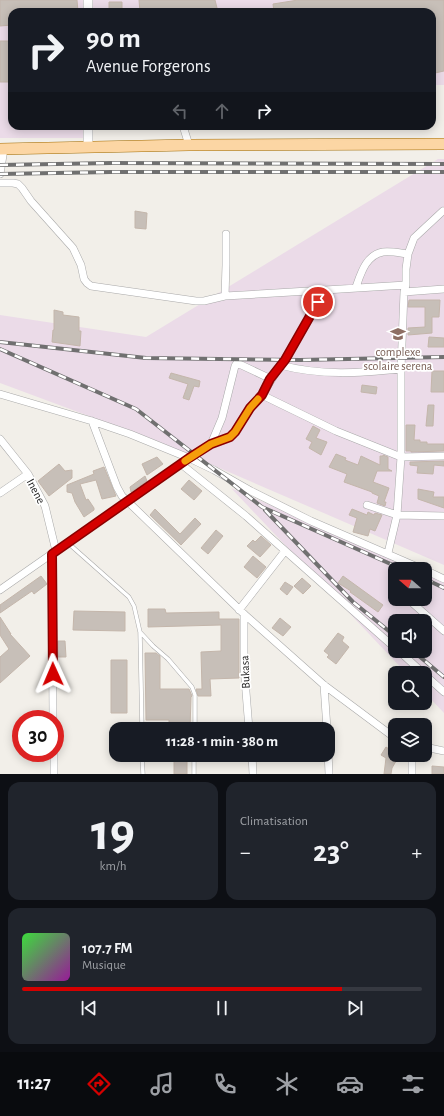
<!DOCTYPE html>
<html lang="fr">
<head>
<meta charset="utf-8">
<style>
	body { margin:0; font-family:"Alegreya Sans",sans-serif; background:#20242c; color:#f1f3f6; height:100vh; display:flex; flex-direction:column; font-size:15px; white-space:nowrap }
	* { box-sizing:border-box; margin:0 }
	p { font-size:13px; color:#9ea1a6 }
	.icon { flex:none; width:22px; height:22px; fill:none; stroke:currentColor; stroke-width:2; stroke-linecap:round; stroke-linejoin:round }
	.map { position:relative; height:774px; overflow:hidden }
	.panel { display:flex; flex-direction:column; gap:8px; padding:8px; background:#0d0f14; flex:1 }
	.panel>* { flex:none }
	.hud { position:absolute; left:8px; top:8px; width:428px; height:122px; border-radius:12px; box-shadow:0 2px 10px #0003; background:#171b24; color:#f1f3f6; overflow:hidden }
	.needle { width:26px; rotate:290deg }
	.controls { position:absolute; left:388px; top:562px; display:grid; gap:8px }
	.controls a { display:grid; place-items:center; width:44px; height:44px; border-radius:8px; background:#171b24; box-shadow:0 2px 10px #0003; font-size:20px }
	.speed { position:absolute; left:12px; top:710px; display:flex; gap:8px; font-size:20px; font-weight:700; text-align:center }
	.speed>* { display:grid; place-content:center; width:52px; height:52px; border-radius:50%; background:#171b24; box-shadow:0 2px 10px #0003; line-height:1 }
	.speed .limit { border:6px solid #d22; background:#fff; color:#111 }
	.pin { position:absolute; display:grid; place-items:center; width:34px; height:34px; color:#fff; margin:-17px; border:2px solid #fff; border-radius:50%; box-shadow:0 1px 4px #0007 }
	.me { position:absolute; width:44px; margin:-22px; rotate:359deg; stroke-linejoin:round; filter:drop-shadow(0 0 3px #0008) }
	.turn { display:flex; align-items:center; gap:14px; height:84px; padding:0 12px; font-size:18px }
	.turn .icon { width:52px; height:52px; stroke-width:2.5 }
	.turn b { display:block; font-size:28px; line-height:34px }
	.lanes { display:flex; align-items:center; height:38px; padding:0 12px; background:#0003; justify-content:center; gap:20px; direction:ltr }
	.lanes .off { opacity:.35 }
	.big { font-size:30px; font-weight:700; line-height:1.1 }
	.panel .widget { flex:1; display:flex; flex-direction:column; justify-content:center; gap:6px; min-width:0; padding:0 14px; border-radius:12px; background:#20242c }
	.panel .dial { align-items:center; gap:0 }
	.dial b { font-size:52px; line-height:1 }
	.song { display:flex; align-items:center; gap:12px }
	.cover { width:48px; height:48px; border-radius:6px; background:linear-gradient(135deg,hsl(120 70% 55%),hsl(300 70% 35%)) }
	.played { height:4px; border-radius:2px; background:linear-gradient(90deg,#d40000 80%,#363941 80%) }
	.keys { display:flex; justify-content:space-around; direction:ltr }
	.heat { display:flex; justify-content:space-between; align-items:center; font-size:22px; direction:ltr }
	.panel .tiles { flex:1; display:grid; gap:8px; grid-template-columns:1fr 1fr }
	.widget:last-child { grid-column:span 2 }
	.trip { position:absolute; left:109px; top:722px; width:226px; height:40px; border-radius:12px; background:#171b24; box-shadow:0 2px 10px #0003; font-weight:700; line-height:40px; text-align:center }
	.tab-bar { display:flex; height:64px; justify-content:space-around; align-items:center; background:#090b0e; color:#9ea1a6 }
	.tab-bar .icon { width:28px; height:28px }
	.tab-bar .on { color:#d40000 }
	.tab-bar b { font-size:18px; color:#f1f3f6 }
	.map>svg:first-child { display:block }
	.industrial { fill:#ebdbe8; fill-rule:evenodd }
	.building { fill:#c7bfb8; stroke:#c4b6ab }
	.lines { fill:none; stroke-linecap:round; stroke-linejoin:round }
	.service-casing { stroke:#a9a9a9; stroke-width:4.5 }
	.minor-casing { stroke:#a9a9a9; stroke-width:8 }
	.tertiary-casing { stroke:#a9a9a9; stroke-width:10 }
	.primary-casing { stroke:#a06b00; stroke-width:12 }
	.service { stroke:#fff; stroke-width:3.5 }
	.minor { stroke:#fff; stroke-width:7 }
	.tertiary { stroke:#fff; stroke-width:9 }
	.primary { stroke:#fcd6a4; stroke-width:11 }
	.rail-casing { stroke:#707070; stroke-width:4 }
	.rail { stroke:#fff; stroke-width:2.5; stroke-dasharray:8; stroke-linecap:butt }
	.route-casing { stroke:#8a0000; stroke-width:10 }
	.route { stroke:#d40000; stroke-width:7 }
	.slow { stroke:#f59e0b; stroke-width:7 }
	.labels { text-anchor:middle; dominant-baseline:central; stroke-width:3.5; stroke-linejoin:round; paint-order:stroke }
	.education-label { font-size:12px; fill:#785e54; stroke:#fff }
	.street-label { font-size:12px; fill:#222; stroke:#fff }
</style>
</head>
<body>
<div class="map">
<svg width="444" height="774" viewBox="0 0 444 774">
	<rect width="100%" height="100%" fill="#f2efe9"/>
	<path class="industrial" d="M0,0H444V85H432V12H12V126H89V138H0Z
		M438,159H444V565L164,444L0,383V315L146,337Z
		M231,488L419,569H395V599H425V572L444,580V713L425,693V673H406ZM395,621H425V651H395Z"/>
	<path class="building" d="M0,0H77L78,12H12V25L0,26Z
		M139,0H215L218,12H140Z
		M298,0H444V71L435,73V68L432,69V12H274L273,4Z
		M109,2H122V12H109Z
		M0,41H12V82H0Z
		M135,211L147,213L146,229L135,228Z
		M409,300H440L439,317H432V333L408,335V328L425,327V307H408Z
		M54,310L63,312V315L79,317V331H81L80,346L52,342L53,330H54Z
		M429,337L444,338V347H428Z
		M432,371H444V392H431Z
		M171,373L200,381L199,387L194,386L189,400L183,398L188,384L169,378Z
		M362,385L377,387L376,394L361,392Z
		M428,405H434L433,426H426Z
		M406,425H415L414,440H420V442H427V444H444V451L411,452V451H406Z
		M313,426L320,430L316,438L327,442L321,455L309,448L312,442L306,439Z
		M336,454L346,458L345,460L358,465L361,456L380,465V456H383V455L388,457V469L392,471H377L373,482L389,488L384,502H386L385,506L377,503L379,496L372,493V492L344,482L347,474L329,467Z
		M157,457L163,464L147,475L142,464Z
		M444,461V466L434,465L433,474L417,473L418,466L410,465V462Z
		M59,464L65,471L72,470V478L49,496L38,481Z
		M104,467L116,496L102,499L96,480L80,484L86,500L88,499L94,508V510L84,517L75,502L72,493L67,492V485L94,474L93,471Z
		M145,476L147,481L131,492L130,487Z
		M189,480L202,491L194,500L181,489Z
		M418,489L434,492L433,497H444V508L418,499Z
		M155,509L180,534L195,518L201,524L181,545L150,515Z
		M352,509L367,515L368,512L374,515L375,513L382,515L375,531L370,529L368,536L353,532L357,518L349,515Z
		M216,530L223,536L208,554L201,548Z
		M261,536L271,545L260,557L247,546L253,540L255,542Z
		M253,556L266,567L257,578L244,567Z
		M41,576L47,584L34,594L32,591L0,613V605Z
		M343,576L383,605L378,612L350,592L351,591L338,583Z
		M302,578L311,586L303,594L294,586Z
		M285,582L293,587L287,595L280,589Z
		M148,609H165L166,613L219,612V619H239V678L210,679L211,696H198L196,689H202L201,652L221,651V625L148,627Z
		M74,611L125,612V631L73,630Z
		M0,617L11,634H10L30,656L0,683V657L9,649L0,635Z
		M280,618L291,627L283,636L272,628Z
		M338,633L344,637L342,641L349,647L336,664L327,657L329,655L324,651Z
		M58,641H65L66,657H58Z
		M145,653H156L160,656V689H189L192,696L191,697L190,729H169V720H146Z
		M111,660H127V713H111Z
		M386,747L395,753V755L399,756L392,768L391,774H384L386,758L381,755Z
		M174,761H187V774H174Z
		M432,766L444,767V774H432Z"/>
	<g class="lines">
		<g class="service-casing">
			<path id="service" d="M68,543L129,597L134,606L140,632L153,646L168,659L192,687L195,695V729
				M140,632L142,729
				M142,755L143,774
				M194,774V755"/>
		</g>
		<g class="minor-casing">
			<path id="minor" d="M183,126L189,145
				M0,174L4,149
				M0,183H13L18,184L22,188L31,201L73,248L81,265L84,279L87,283L91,286L196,301H204L225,296
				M226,234V265L225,296L325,290
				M356,287C361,273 366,255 383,252C391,251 400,253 408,254
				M404,292L444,289
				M280,365C321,376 360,373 401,369
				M0,394L92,421L130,434L189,458L214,470L251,491L311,521L422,569
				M262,395L304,328L325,290L406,285
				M92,421L117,487L122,496L244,614L324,685L395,738
				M0,439L28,474L45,506L56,551
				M211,444L222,418L235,366L237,363L271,379
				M181,464L246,516L395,648
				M0,493L28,474
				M367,505L397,515L444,516
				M388,553L397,515L401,457V369L404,292L406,285V269L408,254L414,238L443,211
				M52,554L53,719
				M425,570L444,579
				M0,590L189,458L211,444L230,437L235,432L250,408L262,395L336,431L401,457L444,456
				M409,600L444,631
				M239,610L285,551
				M244,614V667L249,729
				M399,651L423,673
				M425,675L444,692
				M324,685L327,729
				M425,747L444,751
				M328,751L329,774
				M54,753V774
				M252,755L253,774
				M412,774V755"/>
		</g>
		<g class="tertiary-casing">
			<path id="tertiary" d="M88,0V12
				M88,126V147"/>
		</g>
		<g class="primary-casing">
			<path id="primary" d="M0,149L189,145L444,144"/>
		</g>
		<use href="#service" class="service"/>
		<use href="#minor" class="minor"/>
		<use href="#tertiary" class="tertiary"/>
		<use href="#primary" class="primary"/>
		<g class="rail-casing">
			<path id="rail" d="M0,165L112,163L444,164
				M0,174L111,172H444
				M0,342L146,358L300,360L444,357
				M0,349L136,409L262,507L402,569
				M265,510L353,602L395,636
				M425,579L444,588
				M413,651L444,677"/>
		</g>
		<use href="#rail" class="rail"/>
	</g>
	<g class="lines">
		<g class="route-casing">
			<path id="route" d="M53,674L52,554L189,458L211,444L230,437L235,432L250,408L262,395L270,379L285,360L318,302"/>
		</g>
		<use href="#route" class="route"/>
		<path class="slow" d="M185,461L211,444L230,437L235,432L250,408L258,399"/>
	</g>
	<defs>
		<g id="school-bare" transform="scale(1.2)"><path d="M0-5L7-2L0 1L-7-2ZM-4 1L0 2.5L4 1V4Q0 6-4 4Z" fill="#8d6e63" stroke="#fff" stroke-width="2.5" paint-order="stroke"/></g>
	</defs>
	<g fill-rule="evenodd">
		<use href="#school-bare" x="398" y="334"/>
	</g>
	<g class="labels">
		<g class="education-label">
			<text x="398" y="352">complexe<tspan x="398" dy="14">scolaire serena</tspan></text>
		</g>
		<g class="street-label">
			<text transform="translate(36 491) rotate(62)">Inene</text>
			<text transform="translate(245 672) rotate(-93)">Bukasa</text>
		</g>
	</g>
</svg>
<div class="controls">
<a><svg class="needle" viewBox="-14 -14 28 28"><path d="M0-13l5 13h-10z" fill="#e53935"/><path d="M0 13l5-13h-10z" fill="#9ea1a6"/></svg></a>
<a><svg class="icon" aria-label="sound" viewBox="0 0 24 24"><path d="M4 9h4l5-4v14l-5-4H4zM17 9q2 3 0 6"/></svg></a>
<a><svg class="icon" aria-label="search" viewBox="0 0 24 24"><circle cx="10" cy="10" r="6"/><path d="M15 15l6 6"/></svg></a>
<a><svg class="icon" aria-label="layers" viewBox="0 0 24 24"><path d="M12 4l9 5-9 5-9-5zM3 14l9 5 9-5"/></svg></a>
</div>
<div class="speed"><div class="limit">30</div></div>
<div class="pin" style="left:318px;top:302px;background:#d93025"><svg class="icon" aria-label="arrive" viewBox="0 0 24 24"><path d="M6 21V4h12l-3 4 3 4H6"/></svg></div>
<svg class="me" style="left:53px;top:674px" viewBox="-20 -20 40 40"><path d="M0-17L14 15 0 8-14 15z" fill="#d40000" stroke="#fff" stroke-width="4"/></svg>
<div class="trip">11:28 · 1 min · 380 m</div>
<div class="hud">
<div class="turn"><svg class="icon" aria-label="right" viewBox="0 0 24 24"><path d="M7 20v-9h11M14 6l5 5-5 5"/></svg><div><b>90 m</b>Avenue Forgerons</div></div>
<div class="lanes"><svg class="icon off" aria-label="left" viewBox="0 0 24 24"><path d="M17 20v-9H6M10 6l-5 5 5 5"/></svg><svg class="icon off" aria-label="ahead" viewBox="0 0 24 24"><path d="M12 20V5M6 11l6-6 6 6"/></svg><svg class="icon" aria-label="right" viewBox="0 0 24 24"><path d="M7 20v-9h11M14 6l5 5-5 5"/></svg></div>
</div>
</div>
<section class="panel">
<div class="tiles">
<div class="widget dial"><b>19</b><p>km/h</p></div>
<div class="widget"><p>Climatisation</p>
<div class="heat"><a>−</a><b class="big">23°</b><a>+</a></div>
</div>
<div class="widget">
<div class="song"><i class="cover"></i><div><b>107.7 FM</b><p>Musique</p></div></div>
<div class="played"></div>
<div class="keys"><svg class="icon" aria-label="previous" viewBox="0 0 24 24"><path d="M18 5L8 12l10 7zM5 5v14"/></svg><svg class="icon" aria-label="pause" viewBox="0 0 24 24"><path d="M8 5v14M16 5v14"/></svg><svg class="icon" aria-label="next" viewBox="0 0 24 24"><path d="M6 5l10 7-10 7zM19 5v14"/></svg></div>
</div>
</div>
</section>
<nav class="tab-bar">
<b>11:27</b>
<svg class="icon on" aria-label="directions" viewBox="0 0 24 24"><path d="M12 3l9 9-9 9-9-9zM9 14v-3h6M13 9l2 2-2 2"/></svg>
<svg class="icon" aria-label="music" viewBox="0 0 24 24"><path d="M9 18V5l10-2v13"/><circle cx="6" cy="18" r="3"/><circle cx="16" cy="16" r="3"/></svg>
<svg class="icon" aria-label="phone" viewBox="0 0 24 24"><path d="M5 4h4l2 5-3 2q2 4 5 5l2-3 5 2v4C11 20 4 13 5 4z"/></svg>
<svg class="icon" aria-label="climate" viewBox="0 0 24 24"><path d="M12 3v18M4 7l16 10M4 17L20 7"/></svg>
<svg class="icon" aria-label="car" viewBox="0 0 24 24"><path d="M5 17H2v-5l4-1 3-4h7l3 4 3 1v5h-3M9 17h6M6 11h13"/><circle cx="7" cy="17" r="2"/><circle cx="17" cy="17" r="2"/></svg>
<svg class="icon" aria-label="filters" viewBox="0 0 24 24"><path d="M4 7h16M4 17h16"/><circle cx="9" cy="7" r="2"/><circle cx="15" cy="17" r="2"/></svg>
</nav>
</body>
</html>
